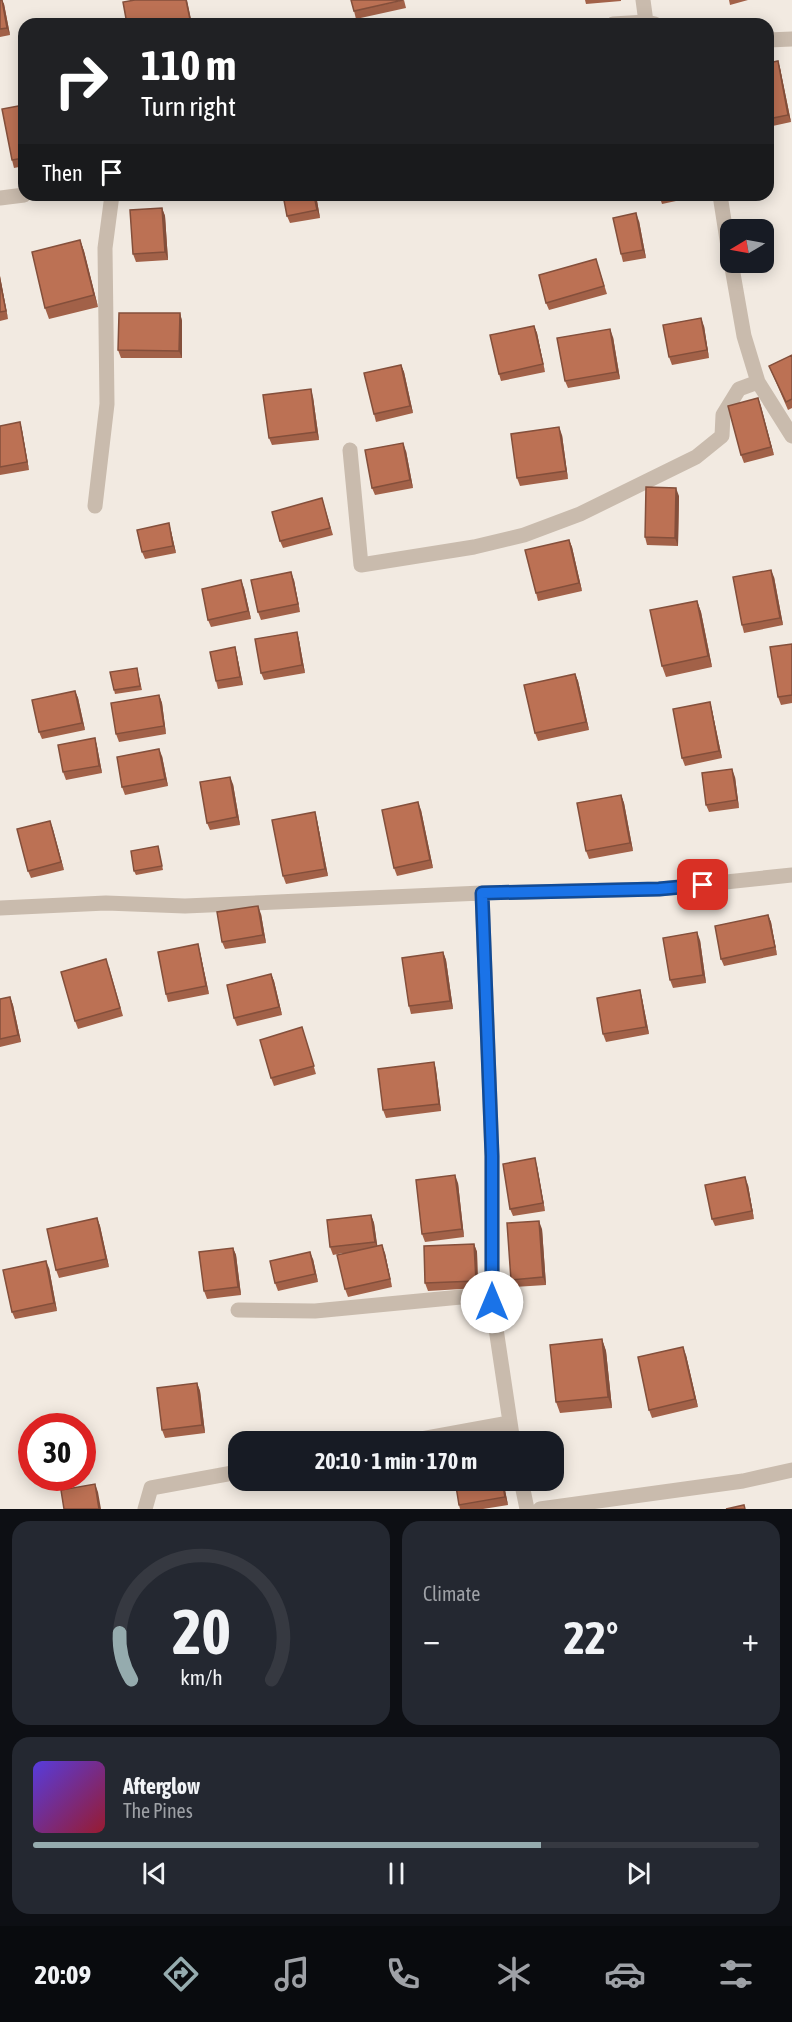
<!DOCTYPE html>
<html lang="en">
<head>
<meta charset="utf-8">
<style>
	body { margin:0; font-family:"Asap Condensed",sans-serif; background:#242831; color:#f1f3f6; height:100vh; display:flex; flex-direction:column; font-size:22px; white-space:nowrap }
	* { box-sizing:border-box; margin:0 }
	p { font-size:20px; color:#9ea1a6 }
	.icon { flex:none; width:33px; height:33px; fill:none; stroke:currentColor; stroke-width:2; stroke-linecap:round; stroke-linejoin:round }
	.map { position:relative; height:1509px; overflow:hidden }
	.side { display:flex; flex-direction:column; gap:12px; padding:12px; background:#0d0f14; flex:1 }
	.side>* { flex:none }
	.top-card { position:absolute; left:18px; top:18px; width:756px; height:183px; border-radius:18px; box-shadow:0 3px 15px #0003; background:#202124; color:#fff; overflow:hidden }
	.needle { width:39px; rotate:260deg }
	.buttons { position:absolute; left:720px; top:219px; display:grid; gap:12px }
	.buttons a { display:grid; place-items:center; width:54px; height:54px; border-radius:12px; background:#171b24; box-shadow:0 3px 15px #0003; font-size:30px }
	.speed { position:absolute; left:18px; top:1413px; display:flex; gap:12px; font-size:30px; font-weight:700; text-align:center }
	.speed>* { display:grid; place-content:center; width:78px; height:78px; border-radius:50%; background:#171b24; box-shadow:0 3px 15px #0003; line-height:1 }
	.speed .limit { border:9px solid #d22; background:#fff; color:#111 }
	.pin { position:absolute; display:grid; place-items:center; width:51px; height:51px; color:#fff; margin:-26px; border-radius:12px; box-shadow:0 3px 9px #0006 }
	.me { position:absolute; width:66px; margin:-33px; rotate:0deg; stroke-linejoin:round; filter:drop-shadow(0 0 4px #0008) }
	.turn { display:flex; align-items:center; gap:21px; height:126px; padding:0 24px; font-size:27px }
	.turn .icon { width:78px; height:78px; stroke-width:2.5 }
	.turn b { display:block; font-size:42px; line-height:51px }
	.then { display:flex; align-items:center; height:57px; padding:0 24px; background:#0003; gap:12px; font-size:22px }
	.big { font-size:45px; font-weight:700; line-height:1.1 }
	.side .card { flex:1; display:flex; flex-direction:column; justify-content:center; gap:9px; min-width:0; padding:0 21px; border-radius:18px; background:#242831 }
	.side .dial { align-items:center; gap:0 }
	.dial svg { height:156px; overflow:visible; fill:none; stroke:#363941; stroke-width:7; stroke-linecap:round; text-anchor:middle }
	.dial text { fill:#f1f3f6; stroke:none }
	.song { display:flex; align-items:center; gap:18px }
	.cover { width:72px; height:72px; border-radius:9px; background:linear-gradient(135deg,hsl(250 70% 55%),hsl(350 70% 35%)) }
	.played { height:6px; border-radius:3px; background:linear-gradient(90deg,#95abae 70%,#363941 70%) }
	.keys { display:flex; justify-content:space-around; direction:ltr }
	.heat { display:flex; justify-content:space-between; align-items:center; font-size:33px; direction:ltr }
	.side .tiles { flex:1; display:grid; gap:12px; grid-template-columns:1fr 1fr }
	.card:last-child { grid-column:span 2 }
	.trip { position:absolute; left:228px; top:1431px; width:336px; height:60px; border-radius:18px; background:#171b24; box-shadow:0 3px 15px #0003; font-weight:700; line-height:60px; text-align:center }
	.tabs { display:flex; height:96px; justify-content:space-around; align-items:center; background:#090b0e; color:#9ea1a6 }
	.tabs .icon { width:42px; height:42px }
	.tabs .current { color:#95abae }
	.tabs b { font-size:27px; color:#f1f3f6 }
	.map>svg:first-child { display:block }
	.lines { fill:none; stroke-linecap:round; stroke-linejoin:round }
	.street { stroke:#c9bbad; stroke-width:15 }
	.wall { fill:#a26148 }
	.shaded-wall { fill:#844f3b }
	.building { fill:#bc7154; stroke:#844f3b; stroke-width:1.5 }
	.route-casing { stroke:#114b97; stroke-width:15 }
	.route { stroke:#1a73e8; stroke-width:10 }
</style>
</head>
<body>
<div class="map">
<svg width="792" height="1509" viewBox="0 0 792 1509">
	<rect width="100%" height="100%" fill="#f2eae1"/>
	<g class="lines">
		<path class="street" d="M643,0L646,22
			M613,24L646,22L655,24
			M768,40L792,39
			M720,195L730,259
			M0,198L24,195
			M731,262L744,336L758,382L792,436
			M350,450L361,565L474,547L524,535L580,514L696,457L722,436L723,415L739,389L758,382
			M95,506L107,404L105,248L112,195
			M482,893L492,1156V1302L513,1442
			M0,908L106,903L185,906L482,893L659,889L792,875
			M238,1310L315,1311L492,1294
			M405,1442L509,1423
			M521,1480L527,1509
			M145,1509L151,1488L238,1472
			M540,1509L743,1481L792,1470"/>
	</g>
	<path class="wall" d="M0,0L4,4L10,35L0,37Z
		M404,0L406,8L356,19L354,11Z
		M585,0H621V1L586,4Z
		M729,0H748L730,5Z
		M778,61L780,68L791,122L768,127V63Z
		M24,105V166L14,168L12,160Z
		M283,195H316L320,218L290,223L287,216Z
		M517,195H542L543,196L519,201Z
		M659,195H704L662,204Z
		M162,208L165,216L168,260L136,262L133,254Z
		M639,221L646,258L623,262L621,254Z
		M80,240L84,251L98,307L49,319L45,308Z
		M596,259L607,294L549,310L546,303Z
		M0,276L8,319L0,321Z
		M180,313L182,321V358H121L118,350Z
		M534,326L537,333L545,372L501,381L499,374Z
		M704,326L709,358L672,365L669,357Z
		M613,337L620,379L568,388L565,381Z
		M792,355V408L788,410L769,366Z
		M401,365L404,372L413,413L376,422L374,414Z
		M313,397L319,440L272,445L269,438Z
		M758,398L774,455L744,463L741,455Z
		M20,422L22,430L29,470L0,475V426Z
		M562,435L568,479L520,486L517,478Z
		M406,451L413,488L375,495L372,488Z
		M679,496L678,546L647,545L645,537Z
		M322,498L333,535L283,548L280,541Z
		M171,531L176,553L145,559L142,552Z
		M569,540L572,547L582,591L538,601L536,593Z
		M774,577L783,625L744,633L742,625Z
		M294,580L300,612L261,620L258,612Z
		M244,588L251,619L211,627L208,620Z
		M697,601L701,612L712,667L666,677L662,666Z
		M297,632L299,640L305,673L264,680L261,673Z
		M792,644V703L781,705L778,697Z
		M235,647L237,655L243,685L218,689L216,681Z
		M137,668L142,690L115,694L114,690Z
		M575,674L578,681L589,730L538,741L535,733Z
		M75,691L78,698L85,730L42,739L39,732Z
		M159,695L162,703L166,734L119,742L116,734Z
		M710,702L712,710L722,758L685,766L682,758Z
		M95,738L97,746L102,773L66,780L63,772Z
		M162,756L168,786L125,795L122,787Z
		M735,777L739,808L709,812L706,805Z
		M233,784L240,825L210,830L207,823Z
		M621,795L624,803L633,851L589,859L586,851Z
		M421,810L433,868L397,876L394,868Z
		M315,812L317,820L328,876L286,884L283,876Z
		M50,821L64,870L31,878L28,871Z
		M158,846L163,870L136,875L134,871Z
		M261,914L266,943L225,949L222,942Z
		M768,915L771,922L777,955L724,966L721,959Z
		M700,940L706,983L673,988L670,980Z
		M198,944L200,952L209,994L168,1002L166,994Z
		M443,952L446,960L453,1009L411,1014L409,1006Z
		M109,967L123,1016L78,1029L75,1021Z
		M271,974L274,981L282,1015L237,1026L234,1018Z
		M640,990L642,998L649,1034L606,1042L603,1034Z
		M10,997L13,1005L21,1042L0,1047V999Z
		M302,1027L316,1074L274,1086L271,1078Z
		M434,1062L436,1070L441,1111L386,1118L383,1110Z
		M537,1166L545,1211L513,1216L510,1209Z
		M458,1183L464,1237L425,1242L422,1234Z
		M748,1185L754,1219L715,1226L712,1219Z
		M371,1215L374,1223L377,1246L385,1253L392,1287L348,1297L345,1289L343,1253L333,1255L330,1247Z
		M97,1218L100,1226L109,1267L59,1278L56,1270Z
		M542,1229L546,1285L514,1287L511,1280Z
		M474,1244L477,1252L478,1288L428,1291L425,1283Z
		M233,1248L236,1255L241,1295L207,1299L204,1291Z
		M313,1259L318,1282L278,1291L275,1283Z
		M49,1268L57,1311L15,1319L12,1312Z
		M602,1339L606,1351L612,1408L560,1413L556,1402Z
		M686,1355L698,1407L652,1418L649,1410Z
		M197,1383L200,1391L205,1433L165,1438L162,1430Z
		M503,1480L508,1505L483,1509H460L459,1505Z"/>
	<path class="shaded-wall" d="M2,0L4,4L10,35L7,28Z
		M186,0H187L192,24H191Z
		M778,61L780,68L791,122L788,115Z
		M314,195H316L320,218L317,210Z
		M162,208L165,216L168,260L165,252Z
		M636,213L639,221L646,258L643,250Z
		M80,240L84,251L98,307L94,295Z
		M0,276L8,319L6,311L0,282Z
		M180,313L182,321V358L179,351Z
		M701,318L704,326L709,358L707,350Z
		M534,326L537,333L545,372L543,364Z
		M610,329L613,337L620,379L617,372Z
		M401,365L404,372L413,413L410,406Z
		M311,389L313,397L319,440L316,432Z
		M758,398L761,406L774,455L771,447Z
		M20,422L22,430L29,470L27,462Z
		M559,427L562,435L568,479L566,471Z
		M403,443L406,451L413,488L410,480Z
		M676,488L679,496L678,546L675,538Z
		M169,523L171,531L176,553L173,546Z
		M569,540L572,547L582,591L579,583Z
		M771,570L774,577L783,625L780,618Z
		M291,572L294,580L300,612L298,604Z
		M241,580L244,588L251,619L248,611Z
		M697,601L701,612L712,667L708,656Z
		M297,632L299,640L305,673L302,665Z
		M235,647L237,655L243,685L240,677Z
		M575,674L578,681L589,730L586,722Z
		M75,691L78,698L85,730L82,723Z
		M159,695L162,703L166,734L164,726Z
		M710,702L712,710L722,758L719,751Z
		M95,738L97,746L102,773L99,766Z
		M159,749L162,756L168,786L165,779Z
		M732,769L735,777L739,808L737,800Z
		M230,777L233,784L240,825L237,817Z
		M621,795L624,803L633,851L630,843Z
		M418,802L421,810L433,868L430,860Z
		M315,812L317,820L328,876L325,869Z
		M50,821L53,829L64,870L61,862Z
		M258,906L261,914L266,943L263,935Z
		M768,915L771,922L777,955L775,947Z
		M697,932L700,940L706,983L703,975Z
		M198,944L200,952L209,994L206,986Z
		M443,952L446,960L453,1009L450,1001Z
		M271,974L274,981L282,1015L279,1007Z
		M640,990L642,998L649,1034L646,1027Z
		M10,997L13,1005L21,1042L18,1035Z
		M434,1062L436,1070L441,1111L439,1104Z
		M535,1158L537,1166L545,1211L543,1203Z
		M455,1175L458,1183L464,1237L462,1229Z
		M745,1177L748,1185L754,1219L752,1211Z
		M371,1215L374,1223L378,1250L375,1242Z
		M97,1218L100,1226L109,1267L106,1259Z
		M539,1221L542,1229L546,1285L543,1277Z
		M474,1244L477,1252L478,1288L476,1281Z
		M382,1245L385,1253L392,1287L390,1279Z
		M233,1248L236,1255L241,1295L238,1287Z
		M310,1252L313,1259L318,1282L315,1274Z
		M46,1261L49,1268L57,1311L54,1303Z
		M602,1339L606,1351L612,1408L608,1397Z
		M683,1347L686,1355L698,1407L695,1399Z
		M197,1383L200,1391L205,1433L202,1425Z
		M502,1480H503L508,1505L505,1497Z
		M95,1484L98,1492L101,1509H99Z"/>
	<path class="building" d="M0,0H2L7,28L0,29Z
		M135,0H186L191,24H127L123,2Z
		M351,0H403L354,11Z
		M778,61L788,115L768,119V63Z
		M24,105V158L12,160L2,109Z
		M283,195H314L317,210L287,216Z
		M162,208L165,252L133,254L130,210Z
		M636,213L643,250L621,254L613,218Z
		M80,240L94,295L45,308L32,252Z
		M596,259L604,286L546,303L539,275Z
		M0,282L6,311L0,312Z
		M119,313H180L179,351L118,350Z
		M701,318L707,350L669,357L663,325Z
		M534,326L543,364L499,374L490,335Z
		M610,329L617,372L565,381L557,338Z
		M792,355V399L786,402L769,366Z
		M401,365L410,406L374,414L364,373Z
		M311,389L316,432L269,438L263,395Z
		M758,398L771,447L741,455L728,406Z
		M20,422L27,462L0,467V426Z
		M559,427L566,471L517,478L511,434Z
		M403,443L410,480L372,488L365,450Z
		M646,487L676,488L675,538L645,537Z
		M322,498L330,528L280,541L272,512Z
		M169,523L173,546L142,552L137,530Z
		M569,540L579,583L536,593L525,550Z
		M771,570L780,618L742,625L733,577Z
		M291,572L298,604L258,612L251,580Z
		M241,580L248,611L208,620L202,589Z
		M697,601L708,656L662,666L650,610Z
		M297,632L302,665L261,673L255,639Z
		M792,644V695L778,697L770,647Z
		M235,647L240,677L216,681L210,652Z
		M137,668L140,686L114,690L110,672Z
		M575,674L586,722L535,733L524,685Z
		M75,691L82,723L39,732L32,700Z
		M159,695L164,726L116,734L111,703Z
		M710,702L719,751L682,758L673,709Z
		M95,738L99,766L63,772L58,745Z
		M159,749L165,779L122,787L117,757Z
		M732,769L737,800L706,805L702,773Z
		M230,777L237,817L207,823L200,782Z
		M621,795L630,843L586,851L577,803Z
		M418,802L430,860L394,868L382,810Z
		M315,812L325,869L283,876L272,820Z
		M50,821L61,862L28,871L17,829Z
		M158,846L162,866L134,871L131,851Z
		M258,906L263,935L222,942L217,912Z
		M768,915L775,947L721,959L715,926Z
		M697,932L703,975L670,980L663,938Z
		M198,944L206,986L166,994L158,952Z
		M443,952L450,1001L409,1006L402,958Z
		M106,959L120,1008L75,1021L61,972Z
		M271,974L279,1007L234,1018L227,985Z
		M640,990L646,1027L603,1034L597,998Z
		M10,997L18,1035L0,1039V999Z
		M302,1027L314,1066L271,1078L260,1040Z
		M434,1062L439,1104L383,1110L378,1069Z
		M535,1158L543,1203L510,1209L503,1164Z
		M455,1175L462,1229L422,1234L416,1180Z
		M745,1177L752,1211L712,1219L705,1185Z
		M371,1215L375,1242L330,1247L327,1220Z
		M97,1218L106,1259L56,1270L47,1229Z
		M539,1221L543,1277L511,1280L507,1223Z
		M474,1244L476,1281L425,1283L424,1246Z
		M382,1245L390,1279L345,1289L337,1255Z
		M233,1248L238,1287L204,1291L199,1252Z
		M310,1252L315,1274L275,1283L270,1261Z
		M46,1261L54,1303L12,1312L3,1270Z
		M602,1339L608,1397L556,1402L550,1345Z
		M683,1347L695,1399L649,1410L638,1357Z
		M197,1383L202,1425L162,1430L157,1388Z
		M455,1480H502L505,1497L459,1505Z
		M95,1484L99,1509H64L61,1490Z
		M744,1505L745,1509H726Z"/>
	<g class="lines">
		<g class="route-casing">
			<path id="route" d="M492,1302V1156L482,893L659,889L703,885"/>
		</g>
		<use href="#route" class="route"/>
	</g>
</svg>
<div class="buttons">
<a><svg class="needle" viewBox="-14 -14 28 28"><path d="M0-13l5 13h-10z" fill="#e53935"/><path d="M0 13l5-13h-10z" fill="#9ea1a6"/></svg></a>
</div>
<div class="speed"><div class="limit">30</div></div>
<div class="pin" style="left:703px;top:885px;background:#d93025"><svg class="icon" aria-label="arrive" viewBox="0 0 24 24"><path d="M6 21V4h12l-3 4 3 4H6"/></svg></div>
<svg class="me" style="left:492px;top:1302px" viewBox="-20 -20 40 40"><circle r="19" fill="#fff"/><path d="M0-13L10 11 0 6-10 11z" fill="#1a73e8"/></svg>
<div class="trip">20:10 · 1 min · 170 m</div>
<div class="top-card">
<div class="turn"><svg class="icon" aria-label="right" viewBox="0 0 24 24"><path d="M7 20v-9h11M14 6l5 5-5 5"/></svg><div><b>110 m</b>Turn right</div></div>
<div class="then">Then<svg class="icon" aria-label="arrive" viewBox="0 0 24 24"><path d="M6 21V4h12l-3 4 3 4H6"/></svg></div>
</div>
</div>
<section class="side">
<div class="tiles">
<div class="card dial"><svg viewBox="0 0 100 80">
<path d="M14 69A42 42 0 1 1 86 69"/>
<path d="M14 69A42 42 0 0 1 8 45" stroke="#95abae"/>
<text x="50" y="56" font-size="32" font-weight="700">20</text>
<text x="50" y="72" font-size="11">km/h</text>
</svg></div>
<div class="card"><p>Climate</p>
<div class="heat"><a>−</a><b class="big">22°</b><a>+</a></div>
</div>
<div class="card">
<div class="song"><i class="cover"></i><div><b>Afterglow</b><p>The Pines</p></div></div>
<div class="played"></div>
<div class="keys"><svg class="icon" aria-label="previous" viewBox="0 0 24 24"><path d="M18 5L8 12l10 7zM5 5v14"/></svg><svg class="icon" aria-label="pause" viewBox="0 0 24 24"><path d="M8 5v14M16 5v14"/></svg><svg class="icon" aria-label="next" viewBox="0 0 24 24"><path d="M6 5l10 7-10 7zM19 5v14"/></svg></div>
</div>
</div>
</section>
<nav class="tabs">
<b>20:09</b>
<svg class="icon current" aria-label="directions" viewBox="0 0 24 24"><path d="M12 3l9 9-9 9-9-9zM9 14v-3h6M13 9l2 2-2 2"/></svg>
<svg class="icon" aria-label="music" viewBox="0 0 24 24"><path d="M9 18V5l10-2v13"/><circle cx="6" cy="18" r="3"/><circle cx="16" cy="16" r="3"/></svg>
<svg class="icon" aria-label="phone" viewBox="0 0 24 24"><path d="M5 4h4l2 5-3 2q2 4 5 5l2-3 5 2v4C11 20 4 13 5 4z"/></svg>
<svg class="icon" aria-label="climate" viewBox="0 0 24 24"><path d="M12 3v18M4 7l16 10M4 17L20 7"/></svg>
<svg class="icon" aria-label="car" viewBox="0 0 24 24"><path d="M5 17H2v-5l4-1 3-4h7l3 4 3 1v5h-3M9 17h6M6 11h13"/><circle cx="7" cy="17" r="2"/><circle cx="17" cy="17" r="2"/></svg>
<svg class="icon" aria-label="filters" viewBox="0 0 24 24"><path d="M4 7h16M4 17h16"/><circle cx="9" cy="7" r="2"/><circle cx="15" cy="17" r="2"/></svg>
</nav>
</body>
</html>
